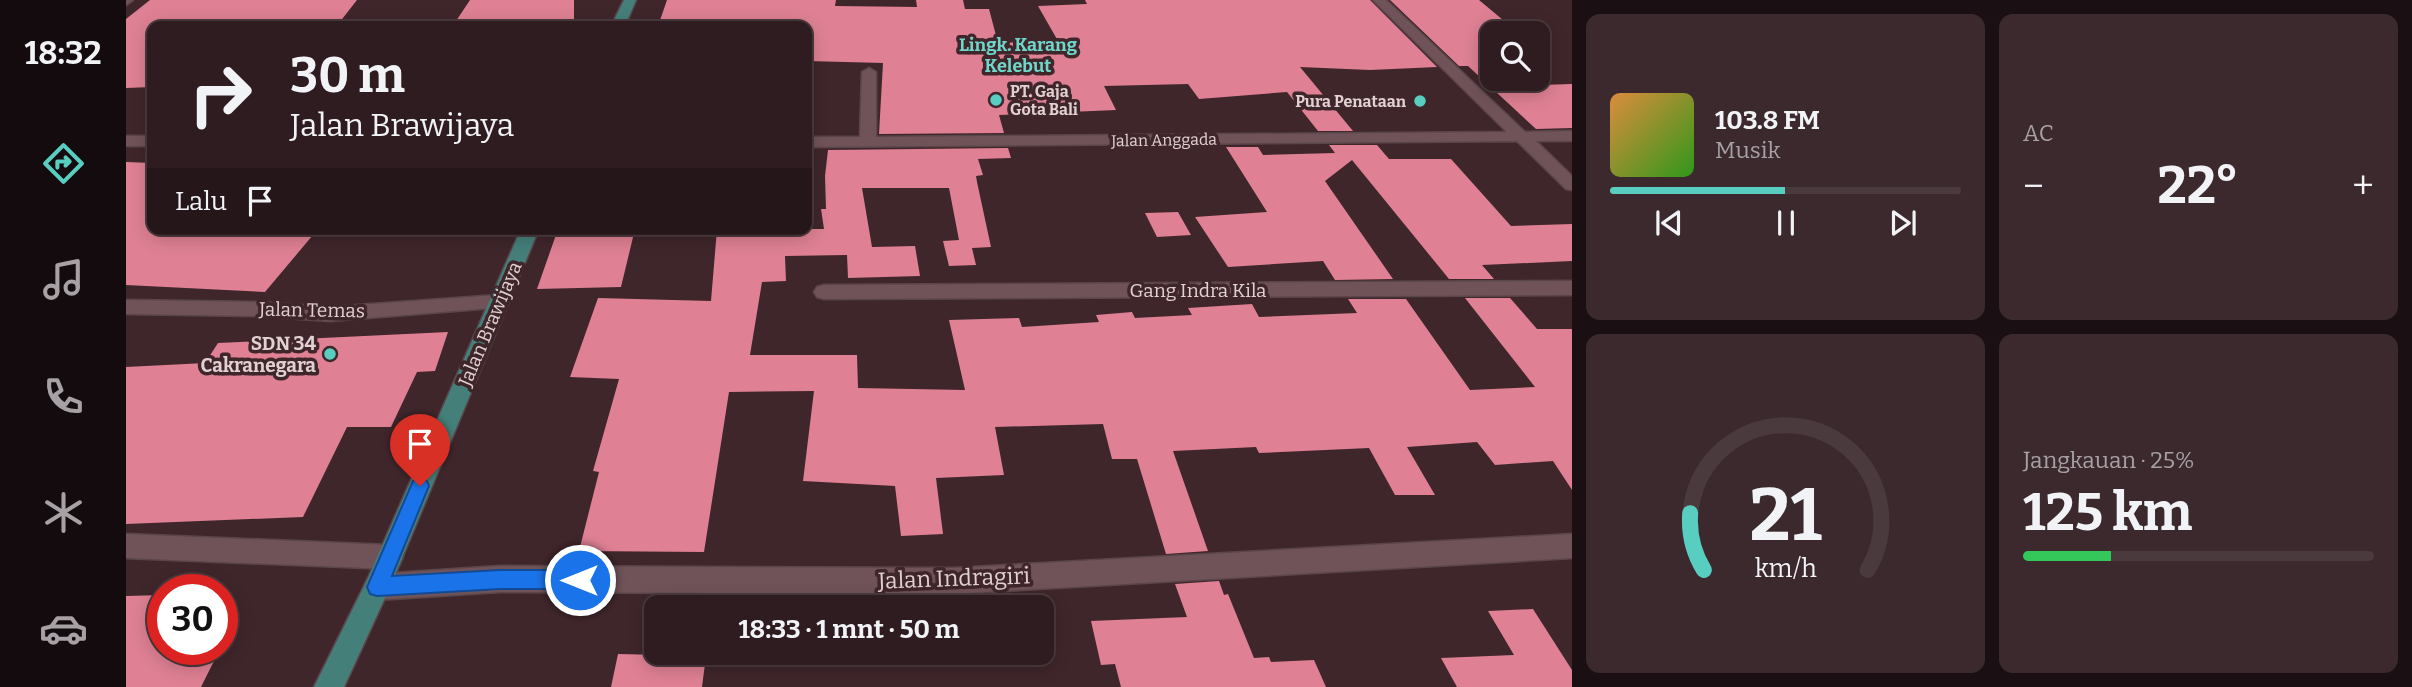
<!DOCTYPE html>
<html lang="id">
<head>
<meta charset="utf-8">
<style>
	body { margin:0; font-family:Bitter,serif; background:#3b292d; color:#f1f3f6; height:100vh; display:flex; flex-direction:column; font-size:26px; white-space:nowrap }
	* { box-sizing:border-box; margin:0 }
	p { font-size:23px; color:#a7a1a5 }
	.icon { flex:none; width:38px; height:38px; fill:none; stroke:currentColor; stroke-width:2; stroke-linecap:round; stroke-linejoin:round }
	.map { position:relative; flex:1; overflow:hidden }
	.side { display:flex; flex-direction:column; gap:14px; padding:14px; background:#1a0f12; width:840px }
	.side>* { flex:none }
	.top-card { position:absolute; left:21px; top:21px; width:665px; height:214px; border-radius:14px; box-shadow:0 4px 18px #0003,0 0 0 2px #4a3a3e; background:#2f1c20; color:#f1f3f6; overflow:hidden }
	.tools { position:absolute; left:1354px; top:21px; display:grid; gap:14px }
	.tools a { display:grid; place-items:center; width:70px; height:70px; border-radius:14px; background:#2f1c20; box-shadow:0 4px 18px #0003,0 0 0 2px #4a3a3e; font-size:35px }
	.speed { position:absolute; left:21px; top:574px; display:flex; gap:14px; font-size:35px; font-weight:700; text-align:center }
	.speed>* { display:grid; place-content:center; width:91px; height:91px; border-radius:50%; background:#2f1c20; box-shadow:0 4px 18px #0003,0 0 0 2px #4a3a3e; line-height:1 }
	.speed .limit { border:10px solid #d22; background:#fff; color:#111 }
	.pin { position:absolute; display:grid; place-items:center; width:60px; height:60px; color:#fff; margin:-72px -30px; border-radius:50% 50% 50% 0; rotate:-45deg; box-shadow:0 0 7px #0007 }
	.pin .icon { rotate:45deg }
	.me { position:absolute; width:77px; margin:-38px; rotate:270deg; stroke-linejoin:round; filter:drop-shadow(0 0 5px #0008) }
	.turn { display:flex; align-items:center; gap:24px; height:147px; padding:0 28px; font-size:32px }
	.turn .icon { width:91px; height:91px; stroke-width:2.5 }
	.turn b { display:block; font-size:49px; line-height:60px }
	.then { display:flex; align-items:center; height:66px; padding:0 28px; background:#0003; gap:14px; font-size:26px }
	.big { font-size:52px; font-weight:700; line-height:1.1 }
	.side .card { flex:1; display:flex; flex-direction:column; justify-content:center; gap:10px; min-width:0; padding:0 24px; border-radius:14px; background:#3b292d }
	.side .dial { align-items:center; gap:0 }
	.dial svg { height:182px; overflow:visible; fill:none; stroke:#4a3a3e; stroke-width:7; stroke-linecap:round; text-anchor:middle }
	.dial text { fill:#f1f3f6; stroke:none }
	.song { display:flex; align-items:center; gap:21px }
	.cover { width:84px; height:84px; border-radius:10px; background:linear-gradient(135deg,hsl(30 70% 55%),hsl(110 70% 35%)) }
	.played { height:7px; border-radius:4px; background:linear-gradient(90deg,#58cec0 50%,#4a3a3e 50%) }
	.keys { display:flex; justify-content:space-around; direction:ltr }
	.heat { display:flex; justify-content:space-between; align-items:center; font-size:38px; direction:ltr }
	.charge { height:10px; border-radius:5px; background:linear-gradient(90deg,#34c759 25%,#4a3a3e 0) }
	.side .tiles { flex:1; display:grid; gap:14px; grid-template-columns:repeat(2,1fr) }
	.trip { position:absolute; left:518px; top:595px; width:410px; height:70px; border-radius:14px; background:#2f1c20; box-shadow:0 4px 18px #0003,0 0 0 2px #4a3a3e; font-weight:700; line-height:70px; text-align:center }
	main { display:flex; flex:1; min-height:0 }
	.tabs { display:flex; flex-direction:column; width:126px; justify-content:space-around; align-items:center; background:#130b0d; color:#a7a1a5 }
	.tabs .icon { width:49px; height:49px }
	.tabs .on { color:#58cec0 }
	.tabs b { font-size:32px; color:#f1f3f6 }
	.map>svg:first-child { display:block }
	.building { fill:#df8094 }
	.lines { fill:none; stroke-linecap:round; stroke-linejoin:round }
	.minor-casing { stroke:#5a4549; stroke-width:3 }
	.major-casing { stroke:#5a4549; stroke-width:3 }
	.minor { fill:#705358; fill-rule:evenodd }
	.major { fill:#457f7a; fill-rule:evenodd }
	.route { fill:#1a73e8; stroke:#114b97; stroke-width:2 }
	.poi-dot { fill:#58cec0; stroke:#3f262b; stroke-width:2.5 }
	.labels { text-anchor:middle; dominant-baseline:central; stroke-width:7; stroke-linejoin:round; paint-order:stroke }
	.far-poi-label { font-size:16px; font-weight:bold; fill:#e2d1d3; stroke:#3f262b; text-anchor:start }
	.far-street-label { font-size:16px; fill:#e2d1d3; stroke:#3f262b }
	.far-neighbourhood-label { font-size:18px; font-weight:bold; fill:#6ed7ca; stroke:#3f262b }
	.street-label { font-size:19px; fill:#e2d1d3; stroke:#3f262b }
	.poi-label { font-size:19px; font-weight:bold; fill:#e2d1d3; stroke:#3f262b; text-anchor:end }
	.near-street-label { font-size:23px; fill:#e2d1d3; stroke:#3f262b }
</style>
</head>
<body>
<main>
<nav class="tabs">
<b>18:32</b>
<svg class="icon on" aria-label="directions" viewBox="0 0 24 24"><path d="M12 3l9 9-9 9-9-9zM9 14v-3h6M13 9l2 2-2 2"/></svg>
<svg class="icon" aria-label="music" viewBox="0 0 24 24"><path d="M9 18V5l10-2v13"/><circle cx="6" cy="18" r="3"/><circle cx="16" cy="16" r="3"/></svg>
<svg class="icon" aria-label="phone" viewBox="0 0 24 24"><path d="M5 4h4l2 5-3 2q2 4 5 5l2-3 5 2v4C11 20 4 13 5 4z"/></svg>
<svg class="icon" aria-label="climate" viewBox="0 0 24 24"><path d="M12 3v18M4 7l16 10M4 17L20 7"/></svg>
<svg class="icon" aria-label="car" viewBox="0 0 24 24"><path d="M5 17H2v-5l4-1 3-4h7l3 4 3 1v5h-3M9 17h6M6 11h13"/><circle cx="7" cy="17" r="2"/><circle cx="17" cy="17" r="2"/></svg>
</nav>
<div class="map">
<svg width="1446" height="687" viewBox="0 0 1446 687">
	<rect width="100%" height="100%" fill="#3f262b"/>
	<path class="building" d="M24,0H231L213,23L178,26H26V87L0,88V19Z
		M344,0H448V23L328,24Z
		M541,0H710L709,6L791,7L790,0H837L839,9H863L872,43L932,41L912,6L961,4L959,0H1244L1311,67L1244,70L1174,67L1227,131H1192L1161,92L1073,99L1062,84L978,86L990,110L873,115L878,133L753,134L757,63L681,61V26H532Z
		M1264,0H1353L1389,30H1367V79H1407L1414,85L1446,84V128L1410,129L1342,66H1333Z
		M1203,145H1251L1263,159H1325L1385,226L1446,224V261L1356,265L1368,279H1323L1226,160L1199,181L1267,279L1209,280L1197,261L1102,267L1069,217L1141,212L1100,147H1132L1137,155L1209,153Z
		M882,148L885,158L852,159L857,175L850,176L851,182L865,247L846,248L850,265L823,266L817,241L833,240L823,188H736L746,247L789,246L794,276L722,278L721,255L659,256L660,281L636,282L624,355H731L732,388L839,390L823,320L893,318L896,327L973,322L970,315L1006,312L1009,318L1066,315L1062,308L1126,304L1133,317L1231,313L1222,299H1280L1344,390L1409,387L1339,298H1384L1411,329H1446V490L1427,461L1369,465L1351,442L1281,447L1309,495H1269L1243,448L1133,453L1130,447L1047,451L1082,551L1040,554L1011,459H986L977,424L869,427L878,475L810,478L817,534L775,536L769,486L677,481L688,391L603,392L578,552L453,551L473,472L467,471L493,379L444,377L472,298L585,301L591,229H698L695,209H700L699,176L702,150Z
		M0,162L26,163V229H192L139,292L0,285Z
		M1052,212L1065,235L1031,237L1019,213Z
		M432,229H509L495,287L411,289Z
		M322,332L309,371L291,372L265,427H221L177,517L0,524V367L79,363L92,343Z
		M1093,581L1098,595L1102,594L1128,658L1143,657L1145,662L1188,660L1200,687H995L989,664L975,665L965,621L1061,617L1049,584Z
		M37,595V649H94L75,687H0V596Z
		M1407,609L1446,670V687H1331L1315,658L1388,655L1362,611Z
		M492,654L580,656L576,687H485Z"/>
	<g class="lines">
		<g class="minor-casing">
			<path id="minor" d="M0,0H7L0,5Z
				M1247,0H1260L1399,132L1446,131V141H1410L1446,176V190L1440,189L1391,141L681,147V137H734L736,72L743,68L750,72V137L1381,132Z
				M0,136H26V146H0Z
				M1446,281V295L698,299L691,297L688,292L691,287L698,285Z
				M372,295L379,297L382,302L379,307L204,321L130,316L0,314V300L130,302L204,307Z
				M0,534L264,545L273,548L277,557L273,566L264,569L0,558Z
				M1446,534V558L827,594L374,592L251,600L242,596L238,587L242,578L251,574L374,566L827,568Z"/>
		</g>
		<g class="major-casing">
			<path id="major" d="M498,0H510L499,26H485Z
				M395,229H413L264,587L218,687H188L242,578Z"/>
		</g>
		<use href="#minor" class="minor"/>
		<use href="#major" class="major"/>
	</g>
	<path class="route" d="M294,478L301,481L303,486L266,576L374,570H454L461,573L464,580L461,586L454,589H374L251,596L244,594L241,587L244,580L287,481Z"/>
	<g class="poi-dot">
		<circle cx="870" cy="100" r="7"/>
		<circle cx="1294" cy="101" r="7"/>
		<circle cx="204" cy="354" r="7"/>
	</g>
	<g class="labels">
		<g class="far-poi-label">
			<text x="884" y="91">PT. Gaja<tspan x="884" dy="18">Gota Bali</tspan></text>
			<text x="1280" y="101" text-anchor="end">Pura Penataan</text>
		</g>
		<g class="far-street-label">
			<text transform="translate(1038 140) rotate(-1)">Jalan Anggada</text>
		</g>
		<g class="far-neighbourhood-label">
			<text x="892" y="45">Lingk. Karang<tspan x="892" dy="21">Kelebut</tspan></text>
		</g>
		<g class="street-label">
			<text x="1072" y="290">Gang Indra Kila</text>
			<text transform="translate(186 310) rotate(1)">Jalan Temas</text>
			<text transform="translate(364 324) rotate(-67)">Jalan Brawijaya</text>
		</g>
		<g class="poi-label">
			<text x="190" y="343">SDN 34<tspan x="190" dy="22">Cakranegara</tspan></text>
		</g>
		<g class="near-street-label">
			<text transform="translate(828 578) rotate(-2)">Jalan Indragiri</text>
		</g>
	</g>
</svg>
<div class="tools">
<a><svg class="icon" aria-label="search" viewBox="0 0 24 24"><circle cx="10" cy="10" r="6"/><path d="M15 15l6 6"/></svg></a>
</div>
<div class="speed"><div class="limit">30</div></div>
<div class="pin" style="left:294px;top:486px;background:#d93025"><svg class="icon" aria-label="arrive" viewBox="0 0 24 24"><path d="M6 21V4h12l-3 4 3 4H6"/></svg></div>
<svg class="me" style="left:454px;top:580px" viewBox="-20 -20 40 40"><circle r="17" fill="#1a73e8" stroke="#fff" stroke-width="3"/><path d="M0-11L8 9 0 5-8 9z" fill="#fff"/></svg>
<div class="trip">18:33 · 1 mnt · 50 m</div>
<div class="top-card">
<div class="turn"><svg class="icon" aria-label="right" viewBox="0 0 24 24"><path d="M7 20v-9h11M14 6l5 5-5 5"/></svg><div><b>30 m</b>Jalan Brawijaya</div></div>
<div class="then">Lalu<svg class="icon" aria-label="arrive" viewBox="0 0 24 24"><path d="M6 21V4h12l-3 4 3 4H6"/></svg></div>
</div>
</div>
<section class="side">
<div class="tiles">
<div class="card">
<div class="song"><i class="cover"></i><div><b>103.8 FM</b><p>Musik</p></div></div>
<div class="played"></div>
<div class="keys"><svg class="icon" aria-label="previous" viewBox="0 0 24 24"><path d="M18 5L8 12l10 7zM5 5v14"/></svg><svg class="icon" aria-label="pause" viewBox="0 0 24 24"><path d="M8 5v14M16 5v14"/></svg><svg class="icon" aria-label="next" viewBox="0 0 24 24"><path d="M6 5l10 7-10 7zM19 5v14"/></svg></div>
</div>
<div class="card"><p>AC</p>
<div class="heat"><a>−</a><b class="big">22°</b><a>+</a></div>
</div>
<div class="card dial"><svg viewBox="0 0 100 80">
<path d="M14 69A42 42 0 1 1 86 69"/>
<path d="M14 69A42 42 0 0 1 8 44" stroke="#58cec0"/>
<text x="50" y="56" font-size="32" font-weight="700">21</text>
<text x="50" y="72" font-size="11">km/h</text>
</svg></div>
<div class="card"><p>Jangkauan · 25%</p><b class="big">125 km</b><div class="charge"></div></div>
</div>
</section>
</main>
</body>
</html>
